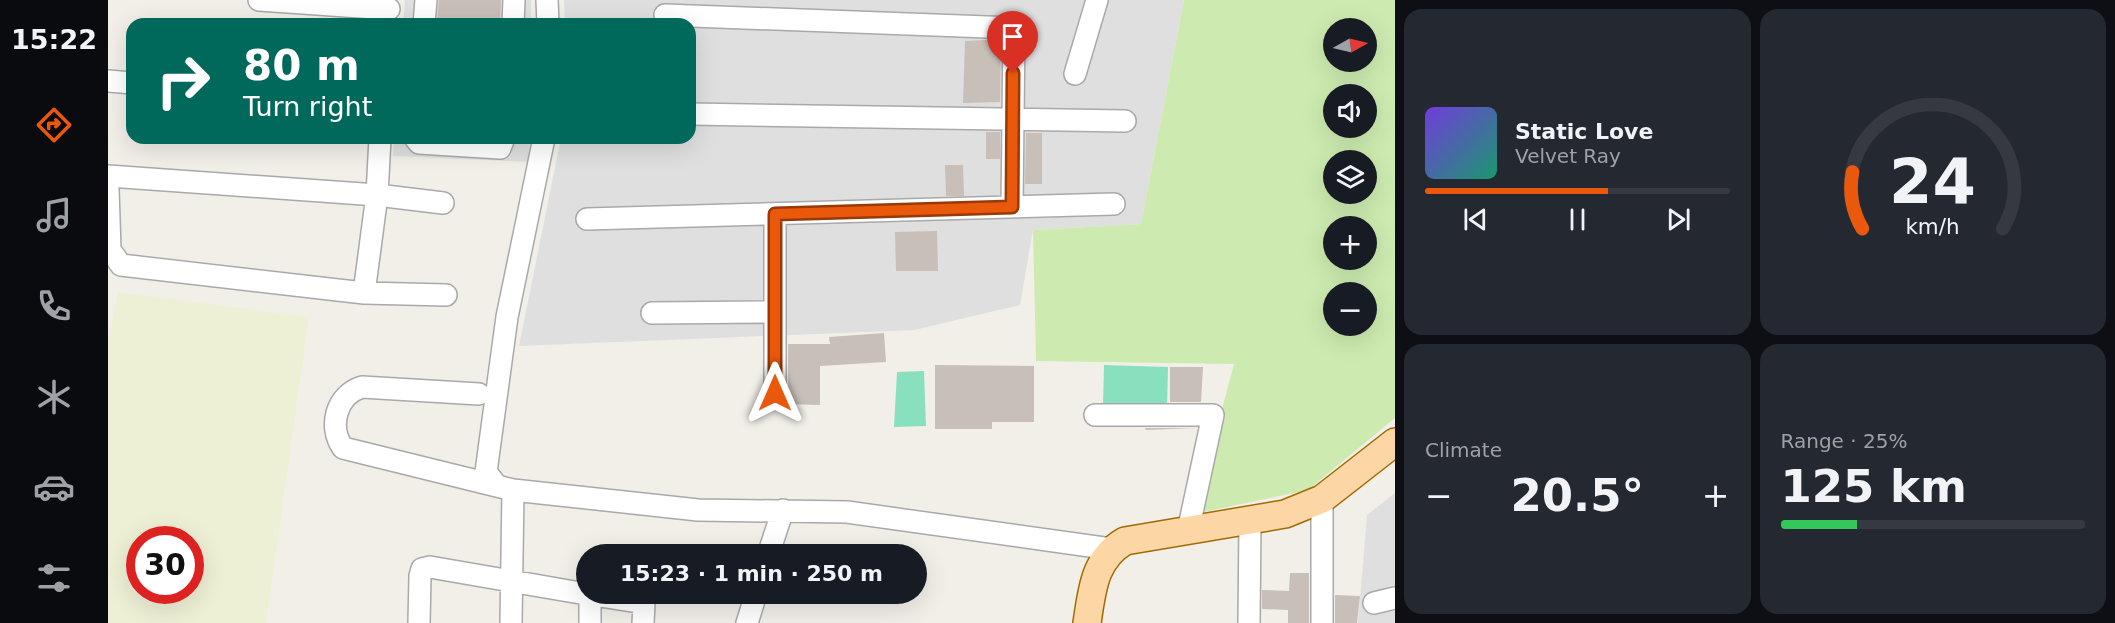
<!DOCTYPE html>
<html lang="en">
<head>
<meta charset="utf-8">
<style>
	body { margin:0; font-family:"DejaVu Sans",sans-serif; background:#242831; color:#f1f3f6; height:100vh; display:flex; flex-direction:column; font-size:22px; white-space:nowrap }
	* { box-sizing:border-box; margin:0 }
	p { font-size:20px; color:#9ea1a6 }
	.icon { flex:none; width:33px; height:33px; fill:none; stroke:currentColor; stroke-width:2; stroke-linecap:round; stroke-linejoin:round }
	.map { position:relative; flex:1; overflow:hidden }
	.panel { display:flex; flex-direction:column; gap:9px; padding:9px; background:#0d0f14; width:720px }
	.panel>* { flex:none }
	.banner { position:absolute; left:18px; top:18px; width:570px; height:126px; border-radius:18px; box-shadow:0 6px 24px #0002; background:#00695c; color:#fff; overflow:hidden }
	.needle { width:39px; rotate:82deg }
	.tools { position:absolute; left:1215px; top:18px; display:grid; gap:12px }
	.tools a { display:grid; place-items:center; width:54px; height:54px; border-radius:50%; background:#171b24; box-shadow:0 6px 24px #0002; font-size:30px }
	.speed { position:absolute; left:18px; top:526px; display:flex; gap:12px; font-size:30px; font-weight:700; text-align:center }
	.speed>* { display:grid; place-content:center; width:78px; height:78px; border-radius:50%; background:#171b24; box-shadow:0 6px 24px #0002; line-height:1 }
	.speed .limit { border:9px solid #d22; background:#fff; color:#111 }
	.pin { position:absolute; display:grid; place-items:center; width:51px; height:51px; color:#fff; margin:-62px -26px; border-radius:50% 50% 50% 0; rotate:-45deg; box-shadow:0 0 6px #0007 }
	.pin .icon { rotate:45deg }
	.me { position:absolute; width:66px; margin:-33px; rotate:0deg; stroke-linejoin:round; filter:drop-shadow(0 0 4px #0008) }
	.turn { display:flex; align-items:center; gap:21px; height:126px; padding:0 18px; font-size:27px }
	.turn .icon { width:78px; height:78px; stroke-width:2.5 }
	.turn b { display:block; font-size:42px; line-height:51px }
	.big { font-size:45px; font-weight:700; line-height:1.1 }
	.panel .widget { flex:1; display:flex; flex-direction:column; justify-content:center; gap:9px; min-width:0; padding:0 21px; border-radius:18px; background:#242831 }
	.panel .dial { align-items:center; gap:0 }
	.dial svg { height:156px; overflow:visible; fill:none; stroke:#363941; stroke-width:7; stroke-linecap:round; text-anchor:middle }
	.dial text { fill:#f1f3f6; stroke:none }
	.song { display:flex; align-items:center; gap:18px }
	.cover { width:72px; height:72px; border-radius:9px; background:linear-gradient(135deg,hsl(260 70% 55%),hsl(160 70% 35%)) }
	.played { height:6px; border-radius:3px; background:linear-gradient(90deg,#ea580c 60%,#363941 60%) }
	.keys { display:flex; justify-content:space-around; direction:ltr }
	.heat { display:flex; justify-content:space-between; align-items:center; font-size:33px; direction:ltr }
	.charge { height:9px; border-radius:4px; background:linear-gradient(90deg,#34c759 25%,#363941 0) }
	.panel .tiles { flex:1; display:grid; gap:9px; grid-template-columns:repeat(2,1fr) }
	.trip { position:absolute; left:468px; top:544px; width:351px; height:60px; border-radius:30px; background:#171b24; box-shadow:0 6px 24px #0002; font-weight:700; line-height:60px; text-align:center }
	main { display:flex; flex:1; min-height:0 }
	.menu { display:flex; flex-direction:column; width:108px; justify-content:space-around; align-items:center; background:#090b0e; color:#9ea1a6 }
	.menu .icon { width:42px; height:42px }
	.menu .selected { color:#ea580c }
	.menu b { font-size:27px; color:#f1f3f6 }
	.map>svg:first-child { display:block }
	.residential { fill:#e0dfdf }
	.farmland { fill:#eef0d5; fill-rule:evenodd }
	.grass { fill:#cdebb0; fill-rule:evenodd }
	.pitch { fill:#88e0be }
	.building { fill:#c7bfb8 }
	.lines { fill:none; stroke-linecap:round; stroke-linejoin:round }
	.minor-casing { stroke:#a9a9a9; stroke-width:24 }
	.major-casing { stroke:#a06b00; stroke-width:30 }
	.minor { stroke:#fff; stroke-width:21 }
	.major { stroke:#fcd6a4; stroke-width:27 }
	.route-casing { stroke:#983908; stroke-width:15 }
	.route { stroke:#ea580c; stroke-width:10 }
</style>
</head>
<body>
<main>
<nav class="menu">
<b>15:22</b>
<svg class="icon selected" aria-label="directions" viewBox="0 0 24 24"><path d="M12 3l9 9-9 9-9-9zM9 14v-3h6M13 9l2 2-2 2"/></svg>
<svg class="icon" aria-label="music" viewBox="0 0 24 24"><path d="M9 18V5l10-2v13"/><circle cx="6" cy="18" r="3"/><circle cx="16" cy="16" r="3"/></svg>
<svg class="icon" aria-label="phone" viewBox="0 0 24 24"><path d="M5 4h4l2 5-3 2q2 4 5 5l2-3 5 2v4C11 20 4 13 5 4z"/></svg>
<svg class="icon" aria-label="climate" viewBox="0 0 24 24"><path d="M12 3v18M4 7l16 10M4 17L20 7"/></svg>
<svg class="icon" aria-label="car" viewBox="0 0 24 24"><path d="M5 17H2v-5l4-1 3-4h7l3 4 3 1v5h-3M9 17h6M6 11h13"/><circle cx="7" cy="17" r="2"/><circle cx="17" cy="17" r="2"/></svg>
<svg class="icon" aria-label="filters" viewBox="0 0 24 24"><path d="M4 7h16M4 17h16"/><circle cx="9" cy="7" r="2"/><circle cx="15" cy="17" r="2"/></svg>
</nav>
<div class="map">
<svg width="1287" height="623" viewBox="0 0 1287 623">
	<rect width="100%" height="100%" fill="#f2efe9"/>
	<path class="residential" d="M297,0H423V24H295Z
		M456,0H1076L1033,224L925,230L912,305L806,330L411,346L453,138H582V24H457Z
		M286,138H422L421,162L285,156Z
		M1287,493V623H1250L1259,515Z"/>
	<path class="farmland" d="M10,292L201,317L158,623H0V340ZM32,540H82V591H32Z"/>
	<path class="grass" d="M1076,0H1287V418L1200,490L1086,514L1126,364L928,361L925,230L1033,224ZM1226,28H1258V62H1226ZM1226,94H1258V128H1226ZM1226,160H1258V194H1226ZM1226,226H1258V260H1226ZM1226,292H1258V326H1226Z"/>
	<path class="pitch" d="M996,365L1060,367L1059,408L995,406Z
		M816,371L818,426L786,427L789,372Z"/>
	<path class="building" d="M331,0H393L392,24H329Z
		M877,40H893L892,102L855,103L857,41Z
		M878,132H892V159H878Z
		M918,133H934V184H917Z
		M837,165H855L856,196H838Z
		M829,231L830,271H788L787,232Z
		M776,333L778,362L712,366V405L676,404L680,393V344H722L721,337Z
		M827,365L926,366V422H884V429H827Z
		M1062,367H1095L1093,402H1062Z
		M1037,428H1089L1038,430Z
		M1182,573H1201V623H1180V610L1154,609V590L1181,591Z
		M1227,595L1252,596L1249,623H1227Z"/>
	<g class="lines">
		<g class="minor-casing">
			<path id="minor" d="M151,0L281,9
				M439,0L440,24
				M557,15L906,28L904,207
				M316,24L318,0
				M405,24L406,0
				M967,74L989,0
				M0,81L24,83
				M582,114L1017,121
				M307,138L311,143L392,148L396,138
				M436,138L399,317L378,472L389,486L405,490L590,510L739,512L1003,549
				M0,176L269,195L335,203
				M0,189L2,250L13,265L256,293L269,195L272,138
				M667,214V393
				M479,219L1006,204
				M256,293L338,295
				M544,313L667,312
				M371,394L254,387C228,395 220,427 235,448L389,486
				M987,415H1105L1080,531
				M660,555L675,510
				M480,594L536,603L535,623
				M1266,603L1287,598
				M311,623L312,576L314,569L322,567L478,594
				M403,623L405,490
				M482,623V594
				M639,623L648,594
				M1141,623L1142,521
				M1214,623V499"/>
		</g>
		<g class="major-casing">
			<path id="major" d="M979,623C984,590 986,559 1017,541L1177,514L1214,499L1287,442"/>
		</g>
		<use href="#minor" class="minor"/>
		<use href="#major" class="major"/>
	</g>
	<g class="lines">
		<g class="route-casing">
			<path id="route" d="M667,393V214L904,207L905,73"/>
		</g>
		<use href="#route" class="route"/>
	</g>
</svg>
<div class="tools">
<a><svg class="needle" viewBox="-14 -14 28 28"><path d="M0-13l5 13h-10z" fill="#e53935"/><path d="M0 13l5-13h-10z" fill="#9ea1a6"/></svg></a>
<a><svg class="icon" aria-label="sound" viewBox="0 0 24 24"><path d="M4 9h4l5-4v14l-5-4H4zM17 9q2 3 0 6"/></svg></a>
<a><svg class="icon" aria-label="layers" viewBox="0 0 24 24"><path d="M12 4l9 5-9 5-9-5zM3 14l9 5 9-5"/></svg></a>
<a>+</a>
<a>−</a>
</div>
<div class="speed"><div class="limit">30</div></div>
<div class="pin" style="left:905px;top:73px;background:#d93025"><svg class="icon" aria-label="arrive" viewBox="0 0 24 24"><path d="M6 21V4h12l-3 4 3 4H6"/></svg></div>
<svg class="me" style="left:667px;top:393px" viewBox="-20 -20 40 40"><path d="M0-17L14 15 0 8-14 15z" fill="#ea580c" stroke="#fff" stroke-width="4"/></svg>
<div class="trip">15:23 · 1 min · 250 m</div>
<div class="banner">
<div class="turn"><svg class="icon" aria-label="right" viewBox="0 0 24 24"><path d="M7 20v-9h11M14 6l5 5-5 5"/></svg><div><b>80 m</b>Turn right</div></div>
</div>
</div>
<section class="panel">
<div class="tiles">
<div class="widget">
<div class="song"><i class="cover"></i><div><b>Static Love</b><p>Velvet Ray</p></div></div>
<div class="played"></div>
<div class="keys"><svg class="icon" aria-label="previous" viewBox="0 0 24 24"><path d="M18 5L8 12l10 7zM5 5v14"/></svg><svg class="icon" aria-label="pause" viewBox="0 0 24 24"><path d="M8 5v14M16 5v14"/></svg><svg class="icon" aria-label="next" viewBox="0 0 24 24"><path d="M6 5l10 7-10 7zM19 5v14"/></svg></div>
</div>
<div class="widget dial"><svg viewBox="0 0 100 80">
<path d="M14 69A42 42 0 1 1 86 69"/>
<path d="M14 69A42 42 0 0 1 9 40" stroke="#ea580c"/>
<text x="50" y="56" font-size="32" font-weight="700">24</text>
<text x="50" y="72" font-size="11">km/h</text>
</svg></div>
<div class="widget"><p>Climate</p>
<div class="heat"><a>−</a><b class="big">20.5°</b><a>+</a></div>
</div>
<div class="widget"><p>Range · 25%</p><b class="big">125 km</b><div class="charge"></div></div>
</div>
</section>
</main>
</body>
</html>
